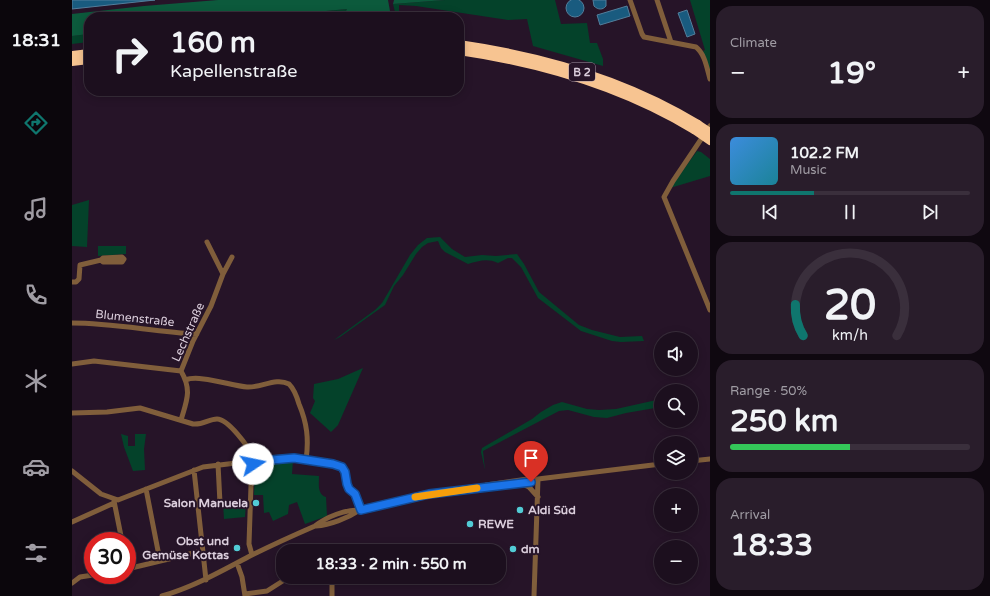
<!DOCTYPE html>
<html lang="en">
<head>
<meta charset="utf-8">
<style>
	body { margin:0; font-family:"Varela Round",sans-serif; background:#291d2b; color:#f1f3f6; height:100vh; display:flex; flex-direction:column; font-size:15px; white-space:nowrap }
	* { box-sizing:border-box; margin:0 }
	p { font-size:13px; color:#a09ca4 }
	.icon { flex:none; width:22px; height:22px; fill:none; stroke:currentColor; stroke-width:2; stroke-linecap:round; stroke-linejoin:round }
	.map { position:relative; flex:1; overflow:hidden }
	.drawer { display:flex; flex-direction:column; gap:6px; padding:6px; background:#0f0810; width:280px }
	.drawer>* { flex:none }
	.hud { position:absolute; left:12px; top:12px; width:380px; height:84px; border-radius:16px; box-shadow:0 2px 10px #0003,0 0 0 1px #3a2f3c; background:#1c0f1e; color:#f1f3f6; overflow:hidden }
	.buttons { position:absolute; left:582px; top:332px; display:grid; gap:8px }
	.buttons a { display:grid; place-items:center; width:44px; height:44px; border-radius:50%; background:#1c0f1e; box-shadow:0 2px 10px #0003,0 0 0 1px #3a2f3c; font-size:20px }
	.speed { position:absolute; left:12px; top:532px; display:flex; gap:8px; font-size:20px; font-weight:700; text-align:center }
	.speed>* { display:grid; place-content:center; width:52px; height:52px; border-radius:50%; background:#1c0f1e; box-shadow:0 2px 10px #0003,0 0 0 1px #3a2f3c; line-height:1 }
	.speed .limit { border:6px solid #d22; background:#fff; color:#111 }
	.pin { position:absolute; display:grid; place-items:center; width:34px; height:34px; color:#fff; margin:-41px -17px; border-radius:50% 50% 50% 0; rotate:-45deg; box-shadow:0 0 4px #0007 }
	.pin .icon { rotate:45deg }
	.me { position:absolute; width:44px; margin:-22px; rotate:79deg; stroke-linejoin:round; filter:drop-shadow(0 0 3px #0008) }
	.turn { display:flex; align-items:center; gap:14px; height:84px; padding:0 20px; font-size:18px }
	.turn .icon { width:52px; height:52px; stroke-width:2.5 }
	.turn b { display:block; font-size:28px; line-height:34px }
	.big { font-size:30px; font-weight:700; line-height:1.1 }
	.drawer .card { flex:1; display:flex; flex-direction:column; justify-content:center; gap:6px; min-width:0; padding:0 14px; border-radius:16px; background:#291d2b }
	.drawer .dial { align-items:center; gap:0 }
	.dial svg { height:104px; overflow:visible; fill:none; stroke:#3a2f3c; stroke-width:7; stroke-linecap:round; text-anchor:middle }
	.dial text { fill:#f1f3f6; stroke:none }
	.song { display:flex; align-items:center; gap:12px }
	.cover { width:48px; height:48px; border-radius:6px; background:linear-gradient(135deg,hsl(210 70% 55%),hsl(190 70% 35%)) }
	.played { height:4px; border-radius:2px; background:linear-gradient(90deg,#0f766e 35%,#3a2f3c 35%) }
	.keys { display:flex; justify-content:space-around; direction:ltr }
	.heat { display:flex; justify-content:space-between; align-items:center; font-size:22px; direction:ltr }
	.charge { height:6px; border-radius:3px; background:linear-gradient(90deg,#34c759 50%,#3a2f3c 0) }
	.trip { position:absolute; left:204px; top:544px; width:230px; height:40px; border-radius:16px; background:#1c0f1e; box-shadow:0 2px 10px #0003,0 0 0 1px #3a2f3c; font-weight:700; line-height:40px; text-align:center }
	main { display:flex; flex:1; min-height:0 }
	.menu { display:flex; flex-direction:column; width:72px; justify-content:space-around; align-items:center; background:#0b060c; color:#a09ca4 }
	.menu .icon { width:28px; height:28px }
	.menu .active { color:#0f766e }
	.menu b { font-size:18px; color:#f1f3f6 }
	.map>svg:first-child { display:block }
	.green { fill:#04422a }
	.forest { fill:#0c5a3c }
	.water { fill:#195b7f; stroke:#537e9b }
	.lines { fill:none; stroke-linecap:round; stroke-linejoin:round }
	.minor { stroke:#805e3b; stroke-width:5 }
	.highway { stroke:#f7c491; stroke-width:8 }
	.highway-bridge { stroke:#f7c491; stroke-width:8 }
	.route-casing { stroke:#114b97; stroke-width:10 }
	.route { stroke:#1a73e8; stroke-width:7 }
	.slow { stroke:#f59e0b; stroke-width:7 }
	.poi-dot { fill:#52ccd6; stroke:#261428; stroke-width:1.5 }
	.labels { text-anchor:middle; dominant-baseline:central; stroke-width:4; stroke-linejoin:round; paint-order:stroke }
	.shield { fill:#261428; stroke:#a596a6; stroke-width:1 }
	.shield-label { font-size:11px; font-weight:bold; fill:#dbcedc }
	.street-label { font-size:12px; fill:#dbcedc; stroke:#261428 }
	.poi-label { font-size:12px; font-weight:bold; fill:#dbcedc; stroke:#261428; text-anchor:start }
</style>
</head>
<body>
<main>
<nav class="menu">
<b>18:31</b>
<svg class="icon active" aria-label="directions" viewBox="0 0 24 24"><path d="M12 3l9 9-9 9-9-9zM9 14v-3h6M13 9l2 2-2 2"/></svg>
<svg class="icon" aria-label="music" viewBox="0 0 24 24"><path d="M9 18V5l10-2v13"/><circle cx="6" cy="18" r="3"/><circle cx="16" cy="16" r="3"/></svg>
<svg class="icon" aria-label="phone" viewBox="0 0 24 24"><path d="M5 4h4l2 5-3 2q2 4 5 5l2-3 5 2v4C11 20 4 13 5 4z"/></svg>
<svg class="icon" aria-label="climate" viewBox="0 0 24 24"><path d="M12 3v18M4 7l16 10M4 17L20 7"/></svg>
<svg class="icon" aria-label="car" viewBox="0 0 24 24"><path d="M5 17H2v-5l4-1 3-4h7l3 4 3 1v5h-3M9 17h6M6 11h13"/><circle cx="7" cy="17" r="2"/><circle cx="17" cy="17" r="2"/></svg>
<svg class="icon" aria-label="filters" viewBox="0 0 24 24"><path d="M4 7h16M4 17h16"/><circle cx="9" cy="7" r="2"/><circle cx="15" cy="17" r="2"/></svg>
</nav>
<div class="map">
<svg width="638" height="596" viewBox="0 0 638 596">
	<rect width="100%" height="100%" fill="#261428"/>
	<path class="green" d="M373,0H483L489,24L515,23L518,43H525L531,59V66L461,46L455,19L436,20L344,6L327,5V17H322L323,12L321,4Z
		M618,0H638V72L631,51L633,50Z
		M275,9L271,17H192Z
		M17,34V42L0,44V36Z
		M625,151L629,152L638,159V176L598,188Z
		M17,200L15,247L0,246V205Z
		M368,237L380,249L393,257L410,255L424,256L445,254L452,264L467,292L507,325L520,330L548,337L570,336L572,341L549,342L540,341L509,331L466,298L449,267L440,258H436L426,263C415,258 407,261 396,264L373,252L369,248L366,241L356,243L350,247L344,254L331,275L322,286L313,305L268,337L262,340L303,310L310,303L338,255L346,245L355,238Z
		M26,246H54V254L26,256Z
		M291,368L266,425L259,432L238,413L243,401L241,398L242,384L266,379Z
		M589,399V407L554,413L535,418L522,417L496,410L487,411L411,451L413,470L409,452L410,448L460,419L469,412L481,405L490,402L515,409L527,410L544,409Z
		M49,434L56,436V446H63V434H74L72,449L73,470L61,471L52,447Z
		M221,460L220,474L247,476C247,484 245,494 254,497L255,516L233,524L225,502L217,505L216,514L201,521L197,512L192,513L191,495H182L183,469C186,464 191,464 197,464L195,465Z
		M174,503L173,517L152,519L151,504Z"/>
	<path class="forest" d="M146,0H316L318,11V17H303L284,13L278,14L277,17H271L275,9L192,17H17V34L0,36V14L72,6Z
		M322,0H373L321,4Z"/>
	<path class="water" d="M494 8a9 9 0 1 1 18 0a9 9 0 1 1-18 0Z
		M0,0H83L0,9Z
		M521,0H534V6C531,10 526,10 522,6Z
		M555,6L558,16L528,25L525,15Z
		M615,10L623,34L615,37L606,13Z"/>
	<g class="lines">
		<path class="minor" d="M558,0L570,34L572,37L624,47C633,54 635,69 638,79
			M585,0L599,42
			M638,126L601,181L592,197L638,310
			M135,242L151,274
			M50,257L52,259L50,262H31L29,260L31,258Z
			M0,282H4L7,279L8,265L29,260
			M0,323C42,323 83,332 125,334
			M0,364L22,361L109,371
			M114,380C126,374 160,386 175,387C189,388 204,377 217,384C222,389 225,397 227,404C235,423 237,439 234,460
			M0,413L35,412L68,408L121,424C131,425 137,419 145,419C156,419 177,447 180,456L177,544L180,555
			M109,420C115,400 120,390 109,371L121,341L139,306L151,274L160,257
			M619,461L638,459
			M146,464L148,503
			M181,464L199,460L222,458L261,464L270,467L273,472L275,484L277,489L283,494L289,510
			M122,470L134,580
			M0,471L29,494L46,500L131,467L181,461
			M450,484L457,487L466,497
			M410,487L414,485L456,479L463,480
			M74,489L88,561
			M42,501L50,541
			M0,522L42,503
			M244,526C258,525 276,518 288,510
			M165,563L170,577L173,596
			M55,569L130,551
			M0,583L8,577L21,575
			M173,594L195,591L217,577
			M90,596C121,587 148,572 176,557C198,546 220,536 243,526C254,517 274,509 289,510L357,494L459,482L466,479L589,464
			M260,596V577
			M462,596L466,479"/>
		<path class="highway" d="M387,44C470,56 554,80 626,124
			M387,51C469,63 551,87 622,130
			M0,55L17,53
			M0,62L17,60"/>
		<path class="highway-bridge" d="M626,124L638,132
			M622,130L638,141"/>
	</g>
	<g class="lines">
		<g class="route-casing">
			<path id="route" d="M181,464L199,460L222,458L261,464L270,467L273,472L275,484L277,489L283,494L289,510L357,494L459,482"/>
		</g>
		<use href="#route" class="route"/>
		<path class="slow" d="M343,497L405,488"/>
	</g>
	<g class="poi-dot">
		<circle cx="184" cy="503" r="4"/>
		<circle cx="448" cy="510" r="4"/>
		<circle cx="398" cy="524" r="4"/>
		<circle cx="165" cy="548" r="4"/>
		<circle cx="441" cy="549" r="4"/>
	</g>
	<g class="labels">
		<rect class="shield" x="497" y="63" width="26" height="18" rx="3"/>
		<g class="shield-label">
			<text x="510" y="72">B 2</text>
		</g>
		<g class="street-label">
			<text transform="translate(63 318) rotate(6)">Blumenstraße</text>
			<text transform="translate(116 332) rotate(-66)">Lechstraße</text>
		</g>
		<g class="poi-label">
			<text x="176" y="503" text-anchor="end">Salon Manuela</text>
			<text x="456" y="510">Aldi Süd</text>
			<text x="406" y="524">REWE</text>
			<text x="157" y="541" text-anchor="end">Obst und<tspan x="157" dy="14">Gemüse Kottas</tspan></text>
			<text x="449" y="549">dm</text>
		</g>
	</g>
</svg>
<div class="buttons">
<a><svg class="icon" aria-label="sound" viewBox="0 0 24 24"><path d="M4 9h4l5-4v14l-5-4H4zM17 9q2 3 0 6"/></svg></a>
<a><svg class="icon" aria-label="search" viewBox="0 0 24 24"><circle cx="10" cy="10" r="6"/><path d="M15 15l6 6"/></svg></a>
<a><svg class="icon" aria-label="layers" viewBox="0 0 24 24"><path d="M12 4l9 5-9 5-9-5zM3 14l9 5 9-5"/></svg></a>
<a>+</a>
<a>−</a>
</div>
<div class="speed"><div class="limit">30</div></div>
<div class="pin" style="left:459px;top:482px;background:#d93025"><svg class="icon" aria-label="arrive" viewBox="0 0 24 24"><path d="M6 21V4h12l-3 4 3 4H6"/></svg></div>
<svg class="me" style="left:181px;top:464px" viewBox="-20 -20 40 40"><circle r="19" fill="#fff"/><path d="M0-13L10 11 0 6-10 11z" fill="#1a73e8"/></svg>
<div class="trip">18:33 · 2 min · 550 m</div>
<div class="hud">
<div class="turn"><svg class="icon" aria-label="right" viewBox="0 0 24 24"><path d="M7 20v-9h11M14 6l5 5-5 5"/></svg><div><b>160 m</b>Kapellenstraße</div></div>
</div>
</div>
<section class="drawer">
<div class="card"><p>Climate</p>
<div class="heat"><a>−</a><b class="big">19°</b><a>+</a></div>
</div>
<div class="card">
<div class="song"><i class="cover"></i><div><b>102.2 FM</b><p>Music</p></div></div>
<div class="played"></div>
<div class="keys"><svg class="icon" aria-label="previous" viewBox="0 0 24 24"><path d="M18 5L8 12l10 7zM5 5v14"/></svg><svg class="icon" aria-label="pause" viewBox="0 0 24 24"><path d="M8 5v14M16 5v14"/></svg><svg class="icon" aria-label="next" viewBox="0 0 24 24"><path d="M6 5l10 7-10 7zM19 5v14"/></svg></div>
</div>
<div class="card dial"><svg viewBox="0 0 100 80">
<path d="M14 69A42 42 0 1 1 86 69"/>
<path d="M14 69A42 42 0 0 1 8 45" stroke="#0f766e"/>
<text x="50" y="56" font-size="32" font-weight="700">20</text>
<text x="50" y="72" font-size="11">km/h</text>
</svg></div>
<div class="card"><p>Range · 50%</p><b class="big">250 km</b><div class="charge"></div></div>
<div class="card"><p>Arrival</p><b class="big">18:33</b></div>
</section>
</main>
</body>
</html>
